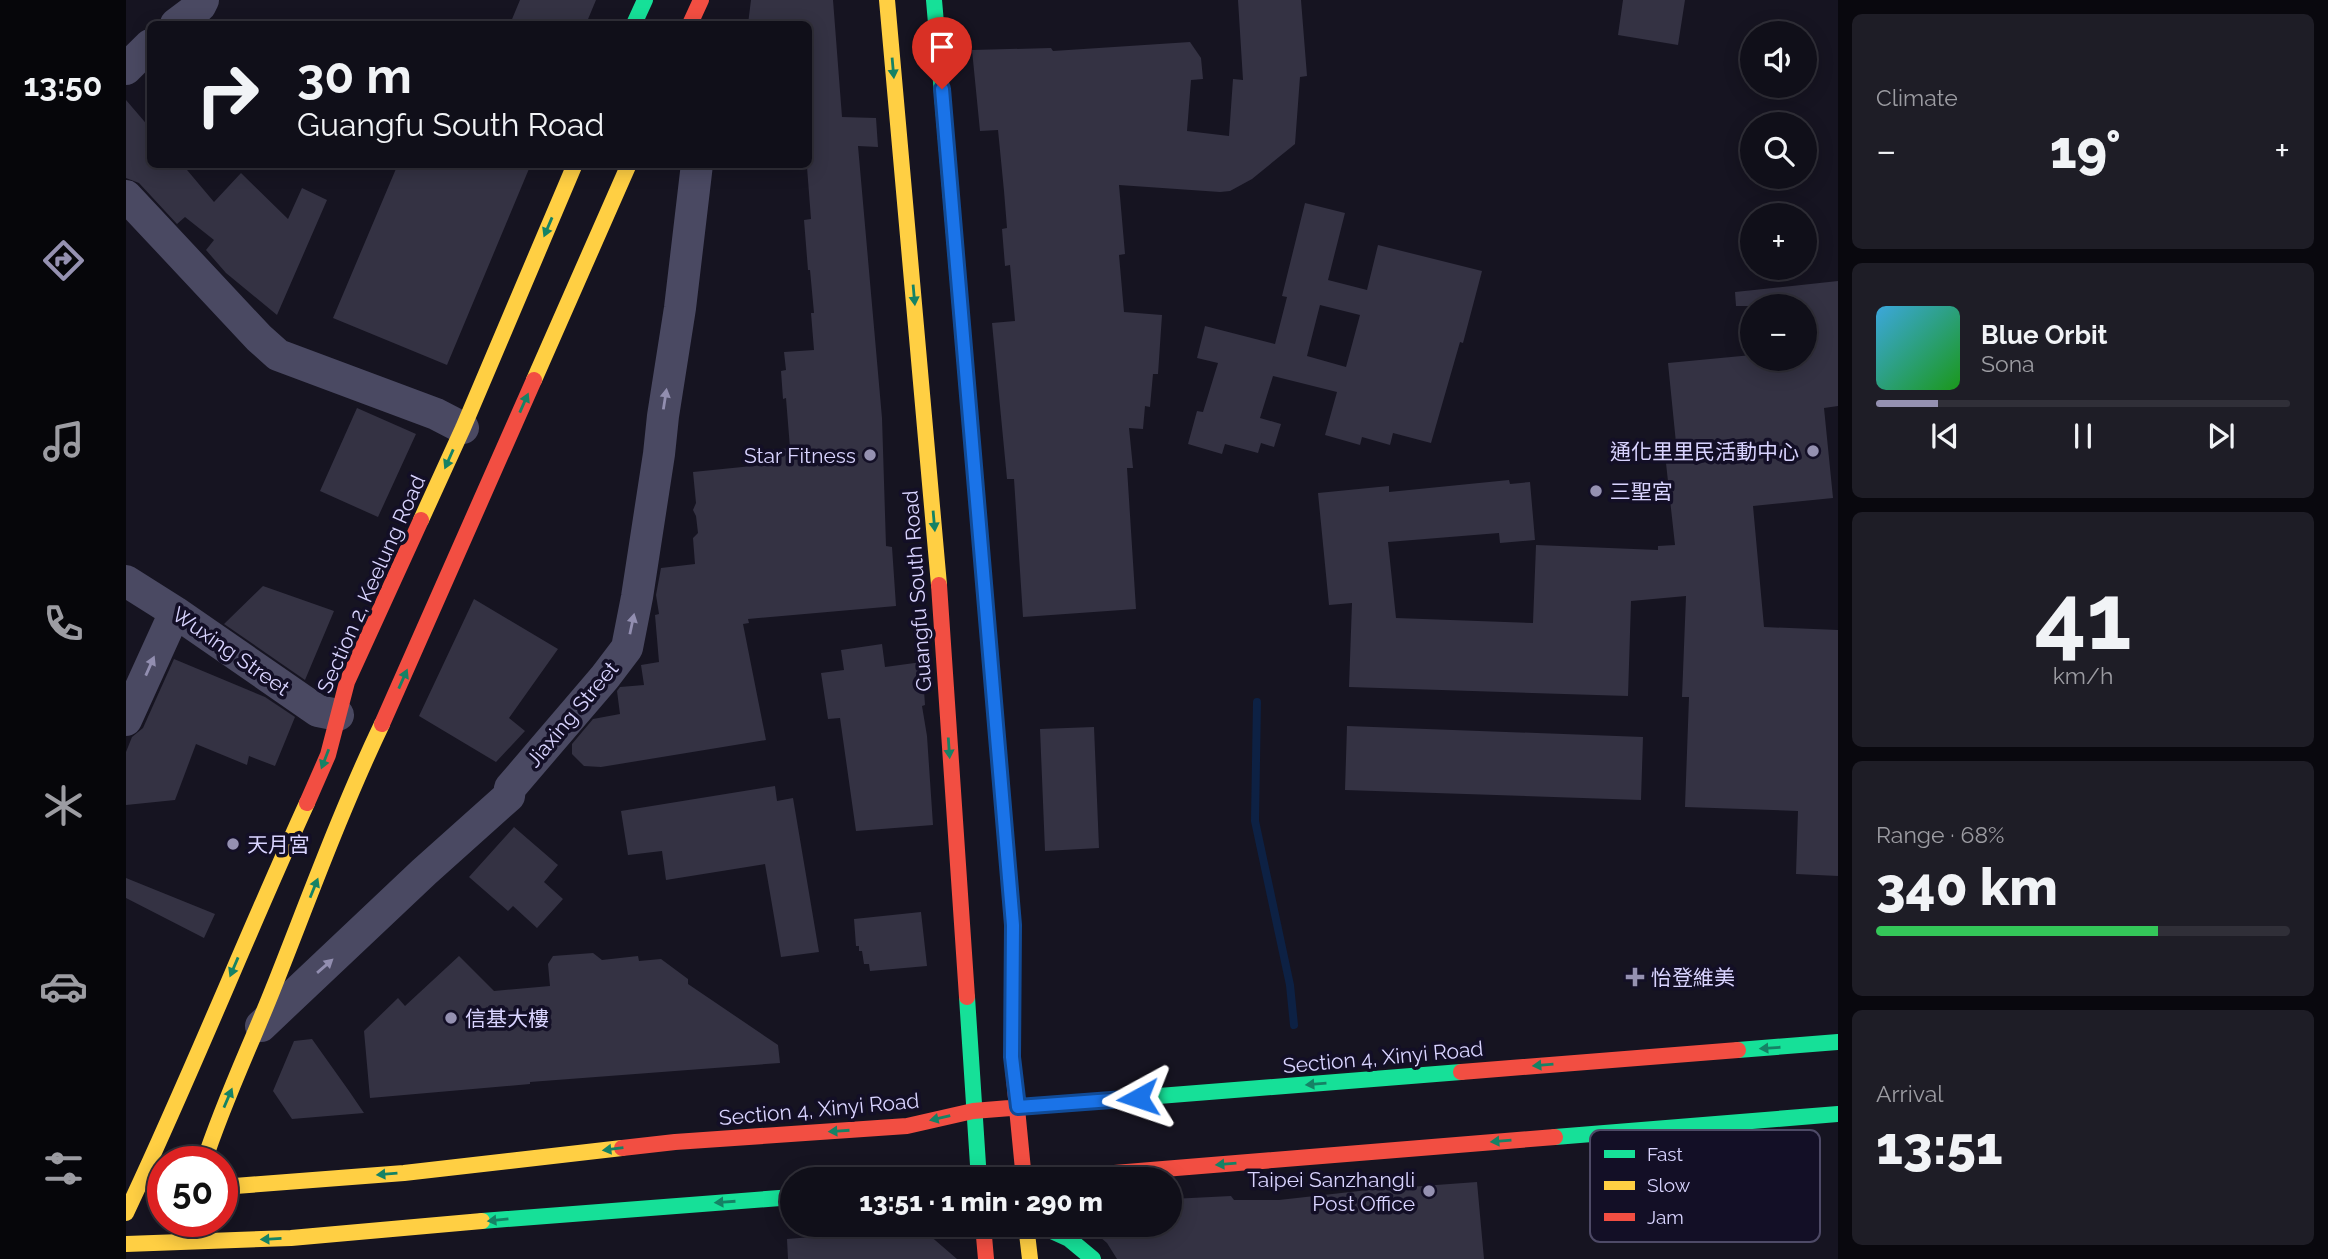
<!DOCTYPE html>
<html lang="en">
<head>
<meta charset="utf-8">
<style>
	body { margin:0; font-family:Raleway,"Noto Sans TC",sans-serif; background:#1e1d26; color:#f1f3f6; height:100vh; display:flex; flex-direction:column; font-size:26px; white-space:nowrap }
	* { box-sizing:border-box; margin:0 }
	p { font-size:23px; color:#9c9ca2 }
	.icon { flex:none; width:38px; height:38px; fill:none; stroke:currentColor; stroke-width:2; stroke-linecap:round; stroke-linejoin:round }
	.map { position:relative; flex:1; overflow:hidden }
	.drawer { display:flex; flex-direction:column; gap:14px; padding:14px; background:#09080e; width:490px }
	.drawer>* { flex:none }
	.guide { position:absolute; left:21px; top:21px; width:665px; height:147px; border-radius:10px; box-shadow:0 4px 18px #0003,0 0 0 2px #302f38; background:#100f19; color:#f1f3f6; overflow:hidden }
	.fabs { position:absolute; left:1614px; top:21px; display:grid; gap:14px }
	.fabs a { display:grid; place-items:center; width:77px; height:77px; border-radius:50%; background:#100f19; box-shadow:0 4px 18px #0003,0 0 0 2px #302f38; font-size:35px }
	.speed { position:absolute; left:21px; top:1146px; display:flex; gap:14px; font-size:35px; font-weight:700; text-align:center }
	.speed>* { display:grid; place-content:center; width:91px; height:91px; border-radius:50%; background:#100f19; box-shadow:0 4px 18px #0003,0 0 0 2px #302f38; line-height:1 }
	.speed .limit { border:10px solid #d22; background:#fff; color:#111 }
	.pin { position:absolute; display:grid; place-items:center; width:60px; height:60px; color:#fff; margin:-72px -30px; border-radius:50% 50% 50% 0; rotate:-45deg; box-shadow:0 0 7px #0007 }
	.pin .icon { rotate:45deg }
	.me { position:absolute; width:77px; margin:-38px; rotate:265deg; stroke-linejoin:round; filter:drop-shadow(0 0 5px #0008) }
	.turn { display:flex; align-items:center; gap:24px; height:147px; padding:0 35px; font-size:32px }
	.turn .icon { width:91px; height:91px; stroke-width:2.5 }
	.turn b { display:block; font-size:49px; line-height:60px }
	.big { font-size:52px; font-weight:800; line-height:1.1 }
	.drawer .card { flex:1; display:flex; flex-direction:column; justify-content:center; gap:10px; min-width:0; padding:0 24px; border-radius:10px; background:#1e1d26 }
	.drawer .dial { align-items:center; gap:0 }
	.dial b { font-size:91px; line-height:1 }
	.song { display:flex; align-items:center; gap:21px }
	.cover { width:84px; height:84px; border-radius:10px; background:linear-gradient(135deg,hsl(200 70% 55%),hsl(120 70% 35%)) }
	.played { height:7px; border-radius:4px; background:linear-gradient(90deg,#9591b1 15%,#302f38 15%) }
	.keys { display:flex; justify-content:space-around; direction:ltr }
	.heat { display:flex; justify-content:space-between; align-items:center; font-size:38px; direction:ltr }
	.charge { height:10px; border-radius:5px; background:linear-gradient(90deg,#34c759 68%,#302f38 0) }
	.trip { position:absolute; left:654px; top:1167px; width:402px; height:70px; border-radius:35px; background:#100f19; box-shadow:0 4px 18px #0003,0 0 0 2px #302f38; font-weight:800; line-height:70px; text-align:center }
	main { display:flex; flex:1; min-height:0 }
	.menu { display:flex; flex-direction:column; width:126px; justify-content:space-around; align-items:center; background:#06060a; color:#9c9ca2 }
	.menu .icon { width:49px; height:49px }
	.menu .active { color:#9591b1 }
	.menu b { font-size:32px; color:#f1f3f6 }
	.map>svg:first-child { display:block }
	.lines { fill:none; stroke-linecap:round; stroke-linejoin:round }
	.stream { stroke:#0d2144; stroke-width:8 }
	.building { fill:#343243; fill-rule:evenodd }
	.street { stroke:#4a4962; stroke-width:32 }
	.fast { stroke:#16e098; stroke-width:16 }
	.slow { stroke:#ffcf43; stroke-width:16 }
	.jam { stroke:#f24e42; stroke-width:16 }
	.oneway { fill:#158265 }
	.oneway2 { fill:#928eb0 }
	.route-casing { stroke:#114b97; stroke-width:18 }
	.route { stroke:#1a73e8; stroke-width:12 }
	.poi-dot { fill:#9591b1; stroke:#130f26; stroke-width:2.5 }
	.labels { text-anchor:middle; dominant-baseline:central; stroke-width:7; stroke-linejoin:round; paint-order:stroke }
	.poi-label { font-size:21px; fill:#d9d4ff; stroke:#130f26; text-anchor:start }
	.street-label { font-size:21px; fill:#d9d4ff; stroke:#130f26 }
	.key { fill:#130f26; stroke:#4e4a67; stroke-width:2 }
	.key-label { font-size:19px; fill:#d9d4ff }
</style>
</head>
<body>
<main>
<nav class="menu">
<b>13:50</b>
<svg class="icon active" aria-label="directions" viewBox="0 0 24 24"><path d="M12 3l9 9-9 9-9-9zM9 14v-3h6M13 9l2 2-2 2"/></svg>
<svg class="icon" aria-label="music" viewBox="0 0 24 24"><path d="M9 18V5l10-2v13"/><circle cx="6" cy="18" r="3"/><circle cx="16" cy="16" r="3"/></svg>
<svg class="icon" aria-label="phone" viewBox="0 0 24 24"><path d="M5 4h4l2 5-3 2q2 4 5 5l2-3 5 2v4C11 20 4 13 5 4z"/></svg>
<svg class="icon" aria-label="climate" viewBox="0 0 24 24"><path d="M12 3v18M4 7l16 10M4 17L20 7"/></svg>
<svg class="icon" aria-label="car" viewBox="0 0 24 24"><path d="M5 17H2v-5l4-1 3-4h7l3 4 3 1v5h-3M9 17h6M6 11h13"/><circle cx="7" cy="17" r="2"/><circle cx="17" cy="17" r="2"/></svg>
<svg class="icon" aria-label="filters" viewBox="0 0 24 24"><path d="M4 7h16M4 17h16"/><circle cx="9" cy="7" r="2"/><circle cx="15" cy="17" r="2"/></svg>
</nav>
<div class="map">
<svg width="1712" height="1259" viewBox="0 0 1712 1259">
	<rect width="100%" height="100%" fill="#161421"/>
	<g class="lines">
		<path class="stream" d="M1131,702L1129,821L1164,985L1168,1025"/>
	</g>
	<path class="building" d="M394,0H470L460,24H384Z
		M625,0H707L716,117L750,118L752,147L732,146L756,418L760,546L766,547L770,606L622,619L623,623L617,624L640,740L475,767L458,766L446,754V744L467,719L494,714L491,691L494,687L518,685L515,665L533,662L529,615L533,614L530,595L535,568L569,564L567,538L572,533L570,516L567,510L570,503L567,472L636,465L635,451L664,448L660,398L657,399L655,371L660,370L658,352L688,350L685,313H688L684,270H682L678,220L685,219L681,167H682V24H622Z
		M1112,0H1175L1181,76L1174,77L1169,144L1126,179L1104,191L1094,192L993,185L999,254L993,255L998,312L1036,315L1032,374H1027L1024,407L1019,406L1017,429L1003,428L1007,468H1001L1010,609L897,617L888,479H881L866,323L889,321L884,265L879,266L876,229L881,228L878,191L872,130L854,131L846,50L925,48L927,51L1064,42L1075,58L1077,79L1065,80L1061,131L1103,136L1107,79L1117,80Z
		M1497,0H1559L1552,45L1492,35Z
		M0,100L24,128V164H56L88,202L115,173L162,219L176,188L201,200L151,315L100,273L80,250L88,240L59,217L51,224L13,183L0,178Z
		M272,164H405L321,365L207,318Z
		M1179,203L1219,213L1202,280L1241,290L1252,245L1356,271L1337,343L1334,342L1305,443L1267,433L1264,445L1236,437L1234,445L1199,435L1211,392L1147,376L1134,418L1155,424L1148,447L1135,443L1132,453L1099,444L1096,454L1062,444L1071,411L1077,412L1092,363L1071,358L1079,326L1149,344L1161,297L1156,296ZM1194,305L1234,315L1220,367L1181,356Z
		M1712,281V406L1698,408L1707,498L1627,506L1638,627L1712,630V876L1670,874L1672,811L1559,807L1563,697H1556L1560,596L1505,601L1502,696L1223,687L1226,603L1203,605L1192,493L1263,486V492L1383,480L1384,484L1404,482L1409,540L1374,543L1373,533L1262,542L1270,618L1407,623L1410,545L1532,550V546L1549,545L1539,454L1551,453L1542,363L1626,355V359H1678V306H1610L1609,292Z
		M231,408L290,434L252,517L194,491Z
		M137,586L208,611L179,680L98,624Z
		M348,599L432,649L383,718L399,731L370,762L293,716Z
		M756,644L759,667L796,662L799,705L796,706L801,736L807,825L730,831L714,718L702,719L695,673L718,670L715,650Z
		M48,659L139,697L169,717L149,766L123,756L121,765L70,744L49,800L0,805V752L6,737L17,728Z
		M1221,726L1517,737L1515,800L1219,790Z
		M968,727L973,848L919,851L914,729Z
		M649,786L651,801L667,798L693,952L655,957L639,864L540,880L536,851L502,855L495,811Z
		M388,827L432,865L418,882L437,899L411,928L387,906L382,911L343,877Z
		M0,878L89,914L78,938L0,898Z
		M795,912L801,966L744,971L743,964H738L736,951H733V946H730L728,919Z
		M467,953L476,960L512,956L513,961L535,959L562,979V984L652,1045L654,1063L404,1082V1084L244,1098L238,1031L272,998L279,1006L333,956L368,991L424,986L422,964L427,956Z
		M186,1039L223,1091L238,1113L166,1119L147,1091L168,1041Z
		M1351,1182L1358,1259H991L981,1243L960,1225H1045V1199L1105,1196L1108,1200H1153L1242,1190Z
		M795,1228L831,1259H662L661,1239Z"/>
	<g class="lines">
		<path class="street" d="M50,24L74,6L77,0
			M0,69L24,45
			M0,196L133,338L152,355L310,414L337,428
			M0,581L49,612L192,711L212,715
			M0,720L49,612
			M135,1026L298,872L383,796L384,788L479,677L501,648L511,597L533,454L537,416L554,308L571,164"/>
		<path class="fast" d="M808,0L852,514
			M508,24L519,0
			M841,997L853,1180
			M1612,1050L1712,1042
			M995,1099L1335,1072
			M1429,1137L1712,1114
			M356,1221L667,1197
			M919,1225L921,1229L943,1239L967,1259"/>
		<path class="slow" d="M761,0L813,585
			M408,380L503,164
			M852,514L887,925L886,998
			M295,520L337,428L449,164
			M78,1162C97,1103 124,1047 147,989C182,901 215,810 256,724
			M96,1187L278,1173L496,1148
			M0,1213C64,1078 119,939 181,803
			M900,1225L904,1259
			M0,1244L165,1238L356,1221"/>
		<path class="jam" d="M564,24L575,0
			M813,585L841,997
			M256,724L408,380
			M181,803L202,755L221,682L295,520
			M886,998V1057L898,1180
			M1335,1072L1612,1050
			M496,1148L549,1142L781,1126L847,1111L995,1099
			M903,1180L1429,1137
			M857,1225L860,1259"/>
	</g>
	<defs><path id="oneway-solid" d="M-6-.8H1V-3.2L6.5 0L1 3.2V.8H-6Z" transform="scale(1.75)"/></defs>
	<g class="oneway">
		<use href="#oneway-solid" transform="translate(767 68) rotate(85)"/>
		<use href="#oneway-solid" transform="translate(422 227) rotate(113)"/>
		<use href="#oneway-solid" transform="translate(788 295) rotate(85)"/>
		<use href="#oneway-solid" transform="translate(398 403) rotate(-66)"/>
		<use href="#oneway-solid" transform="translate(323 459) rotate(114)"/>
		<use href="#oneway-solid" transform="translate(808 521) rotate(85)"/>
		<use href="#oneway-solid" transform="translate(277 679) rotate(-66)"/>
		<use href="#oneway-solid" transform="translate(823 748) rotate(86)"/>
		<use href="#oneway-solid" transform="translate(199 759) rotate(111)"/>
		<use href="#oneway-solid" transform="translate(188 888) rotate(-68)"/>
		<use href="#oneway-solid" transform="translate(108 967) rotate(113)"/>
		<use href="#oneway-solid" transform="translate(1644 1048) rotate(176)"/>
		<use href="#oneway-solid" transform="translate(1417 1065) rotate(175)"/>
		<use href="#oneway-solid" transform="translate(1190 1084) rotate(175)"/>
		<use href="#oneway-solid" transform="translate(102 1098) rotate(-67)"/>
		<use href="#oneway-solid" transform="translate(814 1118) rotate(167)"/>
		<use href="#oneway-solid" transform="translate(713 1131) rotate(176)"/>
		<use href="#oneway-solid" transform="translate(1375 1141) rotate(175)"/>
		<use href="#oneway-solid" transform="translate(487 1149) rotate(173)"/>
		<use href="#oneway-solid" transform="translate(1100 1164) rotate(175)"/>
		<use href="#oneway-solid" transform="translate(261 1174) rotate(175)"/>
		<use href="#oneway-solid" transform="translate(599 1202) rotate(176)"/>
		<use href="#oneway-solid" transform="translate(372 1220) rotate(174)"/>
		<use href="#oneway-solid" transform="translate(145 1239) rotate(177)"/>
	</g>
	<g class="oneway2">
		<use href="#oneway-solid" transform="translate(539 399) rotate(-81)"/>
		<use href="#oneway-solid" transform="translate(506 624) rotate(-78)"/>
		<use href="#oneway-solid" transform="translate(24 666) rotate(-66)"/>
		<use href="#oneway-solid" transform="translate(199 966) rotate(-41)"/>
	</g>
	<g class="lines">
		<g class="route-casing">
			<path id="route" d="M816,89L887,925L886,1057L892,1107L1012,1098"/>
		</g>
		<use href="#route" class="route"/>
	</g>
	<g class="poi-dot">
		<circle cx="1687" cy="451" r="7"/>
		<circle cx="744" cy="455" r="7"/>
		<circle cx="1470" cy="491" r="7"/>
		<circle cx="107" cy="844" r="7"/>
		<path d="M1505.5 966.5h7v7h7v7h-7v7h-7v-7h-7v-7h7z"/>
		<circle cx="325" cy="1018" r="7"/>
		<circle cx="1303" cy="1191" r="7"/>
	</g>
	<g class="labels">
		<g class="poi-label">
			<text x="1673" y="451" text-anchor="end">通化里里民活動中心</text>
			<text x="730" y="455" text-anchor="end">Star Fitness</text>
			<text x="1484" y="491">三聖宮</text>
			<text x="121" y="844">天月宮</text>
			<text x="1525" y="977">怡登維美</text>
			<text x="339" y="1018">信基大樓</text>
			<text x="1289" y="1179" text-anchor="end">Taipei Sanzhangli<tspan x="1289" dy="24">Post Office</tspan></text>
		</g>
		<g class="street-label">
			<text transform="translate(245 584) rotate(-66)">Section 2, Keelung Road</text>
			<text transform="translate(791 591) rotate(-94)">Guangfu South Road</text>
			<text transform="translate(105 651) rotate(35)">Wuxing Street</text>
			<text transform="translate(446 714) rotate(-50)">Jiaxing Street</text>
			<text transform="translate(1257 1057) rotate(-5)">Section 4, Xinyi Road</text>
			<text transform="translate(693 1109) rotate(-5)">Section 4, Xinyi Road</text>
		</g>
	</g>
	<rect x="1464" y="1130" width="230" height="112" rx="10" class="key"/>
	<rect x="1478" y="1150" width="31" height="8" fill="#16e098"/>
	<rect x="1478" y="1181" width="31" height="9" fill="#ffcf43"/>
	<rect x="1478" y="1213" width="31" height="8" fill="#f24e42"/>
	<g class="key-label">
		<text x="1521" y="1161">Fast</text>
		<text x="1521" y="1192">Slow</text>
		<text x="1521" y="1224">Jam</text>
	</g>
</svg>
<div class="fabs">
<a><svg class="icon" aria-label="sound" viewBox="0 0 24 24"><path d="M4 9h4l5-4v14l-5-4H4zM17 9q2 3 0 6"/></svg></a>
<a><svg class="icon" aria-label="search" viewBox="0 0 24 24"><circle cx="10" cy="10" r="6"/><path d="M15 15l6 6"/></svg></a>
<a>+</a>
<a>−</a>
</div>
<div class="speed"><div class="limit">50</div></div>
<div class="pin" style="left:816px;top:89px;background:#d93025"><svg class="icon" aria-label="arrive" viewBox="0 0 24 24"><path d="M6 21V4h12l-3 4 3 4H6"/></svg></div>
<svg class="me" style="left:1012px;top:1098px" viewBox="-20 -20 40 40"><path d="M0-17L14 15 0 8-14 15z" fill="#1a73e8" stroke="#fff" stroke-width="4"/></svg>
<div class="trip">13:51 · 1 min · 290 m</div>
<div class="guide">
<div class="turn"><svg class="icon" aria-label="right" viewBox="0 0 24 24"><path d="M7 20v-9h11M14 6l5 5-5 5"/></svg><div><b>30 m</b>Guangfu South Road</div></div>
</div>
</div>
<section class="drawer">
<div class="card"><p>Climate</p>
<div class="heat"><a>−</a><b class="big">19°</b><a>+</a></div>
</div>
<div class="card">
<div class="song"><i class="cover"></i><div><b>Blue Orbit</b><p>Sona</p></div></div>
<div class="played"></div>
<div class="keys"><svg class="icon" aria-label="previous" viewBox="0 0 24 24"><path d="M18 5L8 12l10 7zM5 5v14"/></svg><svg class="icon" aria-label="pause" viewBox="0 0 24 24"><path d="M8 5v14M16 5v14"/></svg><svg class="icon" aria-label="next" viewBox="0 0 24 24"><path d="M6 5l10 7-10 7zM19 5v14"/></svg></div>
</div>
<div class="card dial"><b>41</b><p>km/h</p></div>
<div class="card"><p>Range · 68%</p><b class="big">340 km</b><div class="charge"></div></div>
<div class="card"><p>Arrival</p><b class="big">13:51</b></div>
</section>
</main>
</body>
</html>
